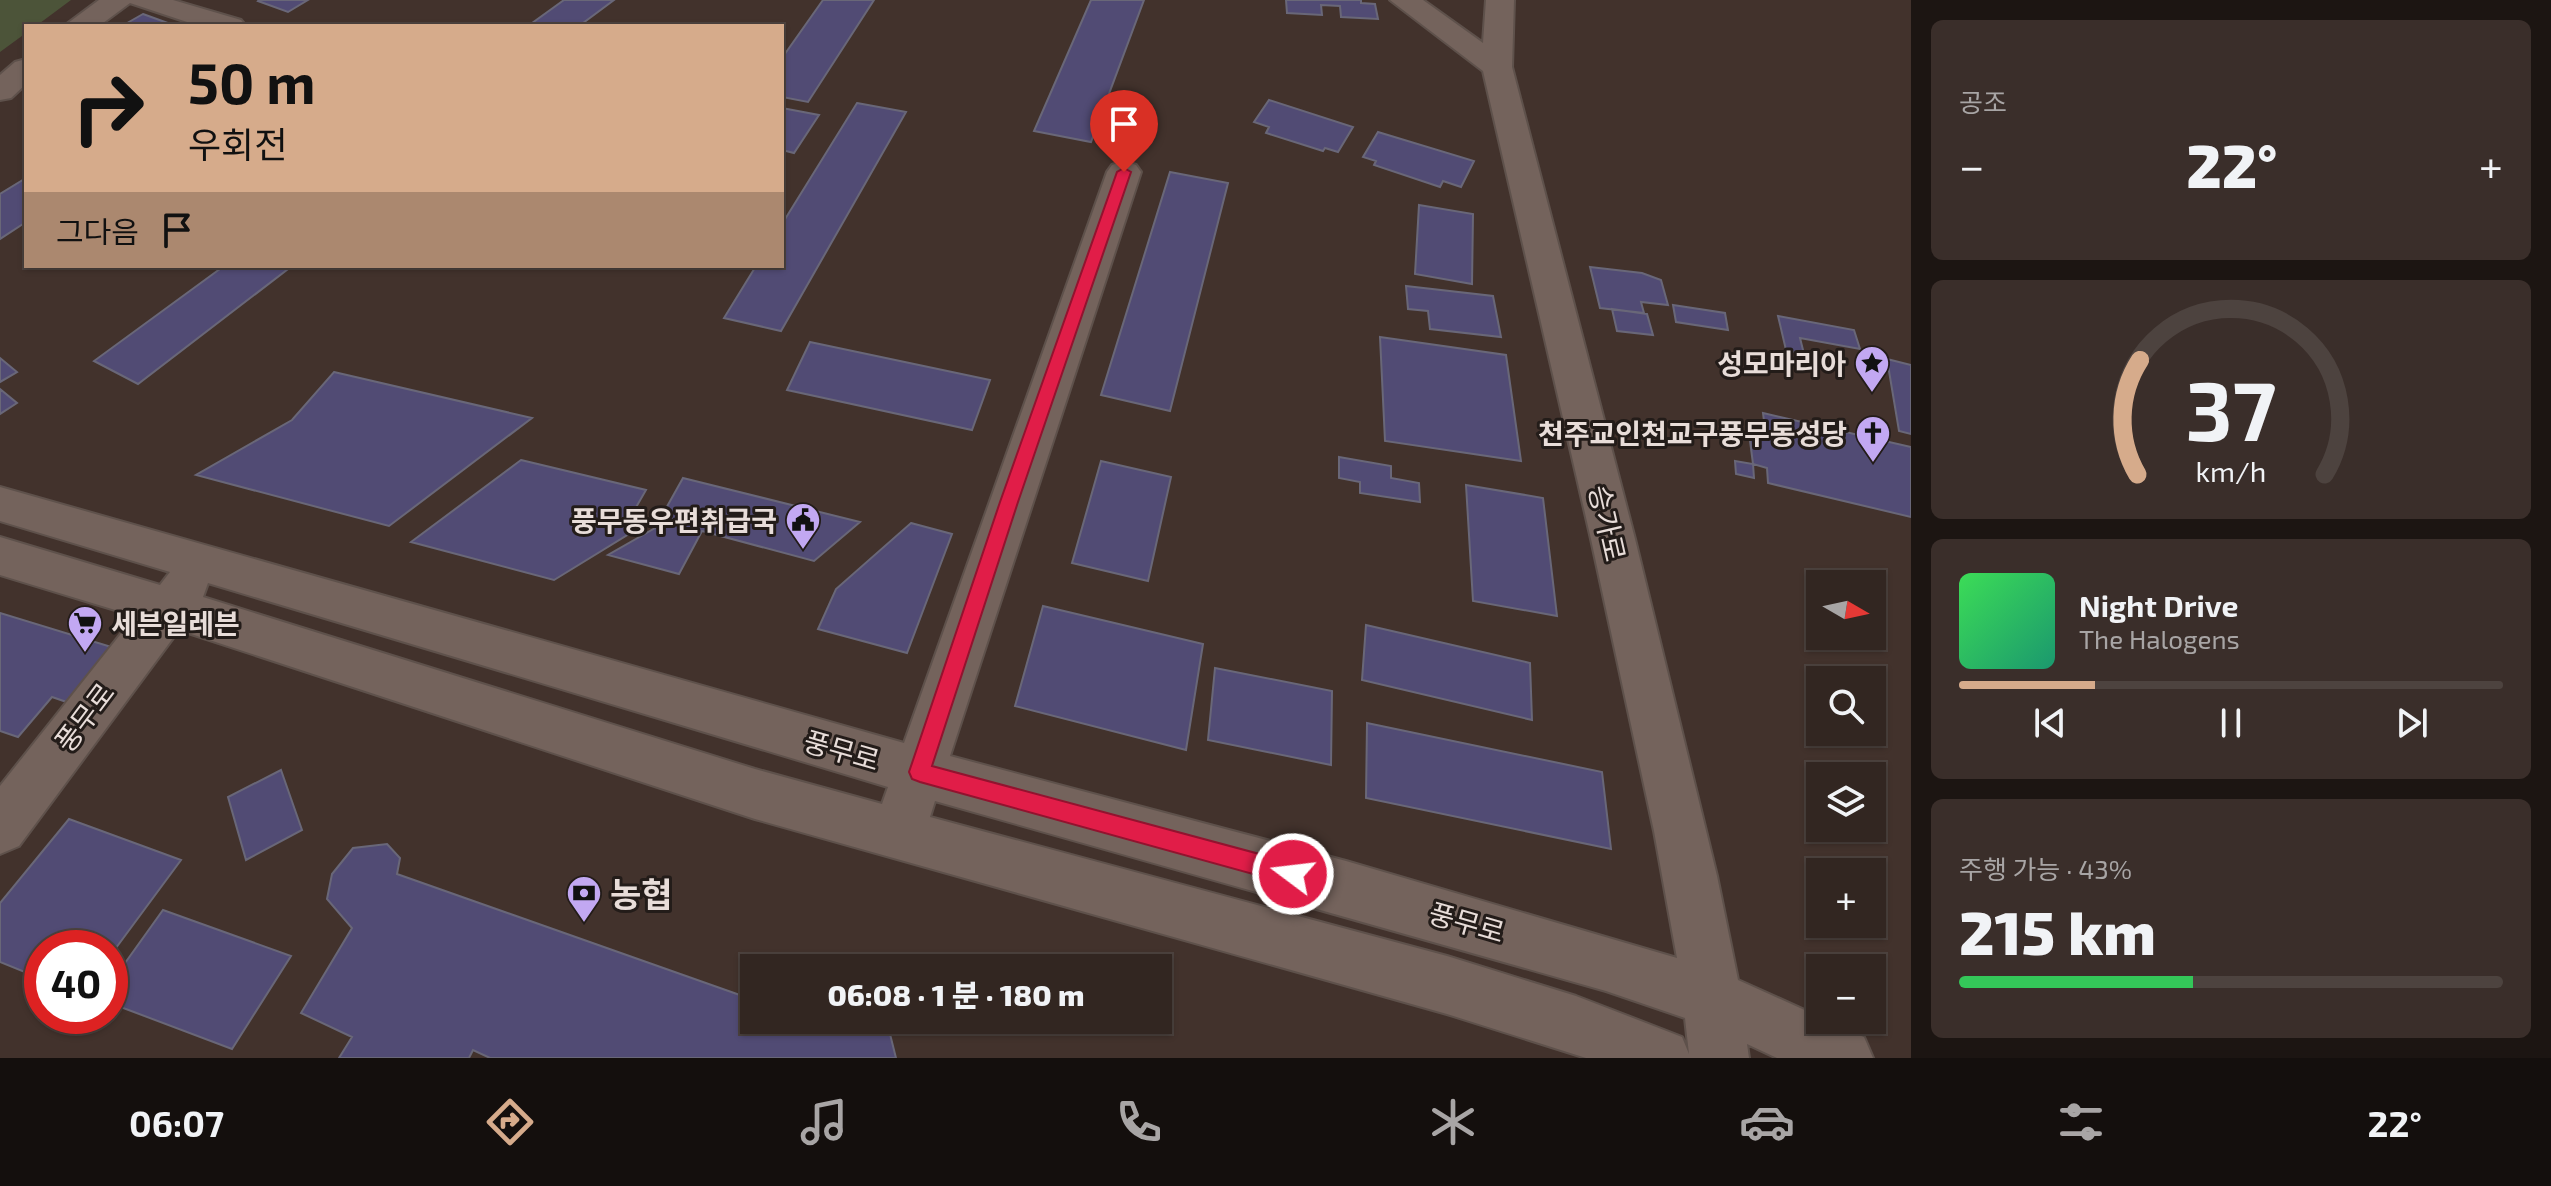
<!DOCTYPE html>
<html lang="ko">
<head>
<meta charset="utf-8">
<style>
	body { margin:0; font-family:"Exo 2","Noto Sans KR",sans-serif; background:#3a2e2a; color:#f1f3f6; height:100vh; display:flex; flex-direction:column; font-size:30px; white-space:nowrap }
	* { box-sizing:border-box; margin:0 }
	p { font-size:26px; color:#a8a5a5 }
	.icon { flex:none; width:44px; height:44px; fill:none; stroke:currentColor; stroke-width:2; stroke-linecap:round; stroke-linejoin:round }
	.map { position:relative; flex:1; overflow:hidden }
	.panel { display:flex; flex-direction:column; gap:20px; padding:20px; background:#1c1512; width:640px }
	.panel>* { flex:none }
	.banner { position:absolute; left:24px; top:24px; width:760px; height:244px; border-radius:0px; box-shadow:0 2px 6px #0004,0 0 0 2px #4d433f; background:#d6ab8b; color:#111; overflow:hidden }
	.needle { width:52px; rotate:99deg }
	.buttons { position:absolute; left:1806px; top:570px; display:grid; gap:16px }
	.buttons a { display:grid; place-items:center; width:80px; height:80px; border-radius:0px; background:#322621; box-shadow:0 2px 6px #0004,0 0 0 2px #4d433f; font-size:40px }
	.speed { position:absolute; left:24px; top:930px; display:flex; gap:16px; font-size:40px; font-weight:700; text-align:center }
	.speed>* { display:grid; place-content:center; width:104px; height:104px; border-radius:50%; background:#322621; box-shadow:0 2px 6px #0004,0 0 0 2px #4d433f; line-height:1 }
	.speed .limit { border:12px solid #d22; background:#fff; color:#111 }
	.pin { position:absolute; display:grid; place-items:center; width:68px; height:68px; color:#fff; margin:-82px -34px; border-radius:50% 50% 50% 0; rotate:-45deg; box-shadow:0 0 8px #0007 }
	.pin .icon { rotate:45deg }
	.me { position:absolute; width:88px; margin:-44px; rotate:285deg; stroke-linejoin:round; filter:drop-shadow(0 0 6px #0008) }
	.turn { display:flex; align-items:center; gap:28px; height:168px; padding:0 32px; font-size:36px }
	.turn .icon { width:104px; height:104px; stroke-width:2.5 }
	.turn b { display:block; font-size:56px; line-height:68px }
	.then { display:flex; align-items:center; height:76px; padding:0 32px; background:#0003; gap:16px; font-size:30px }
	.big { font-size:60px; font-weight:800; line-height:1.1 }
	.panel .tile { flex:1; display:flex; flex-direction:column; justify-content:center; gap:12px; min-width:0; padding:0 28px; border-radius:12px; background:#3a2e2a }
	.panel .dial { align-items:center; gap:0 }
	.dial svg { height:208px; overflow:visible; fill:none; stroke:#4d433f; stroke-width:7; stroke-linecap:round; text-anchor:middle }
	.dial text { fill:#f1f3f6; stroke:none }
	.song { display:flex; align-items:center; gap:24px }
	.cover { width:96px; height:96px; border-radius:12px; background:linear-gradient(135deg,hsl(130 70% 55%),hsl(160 70% 35%)) }
	.played { height:8px; border-radius:4px; background:linear-gradient(90deg,#d6ab8b 25%,#4d433f 25%) }
	.keys { display:flex; justify-content:space-around; direction:ltr }
	.heat { display:flex; justify-content:space-between; align-items:center; font-size:44px; direction:ltr }
	.charge { height:12px; border-radius:6px; background:linear-gradient(90deg,#34c759 43%,#4d433f 0) }
	.trip { position:absolute; left:740px; top:954px; width:432px; height:80px; border-radius:0px; background:#322621; box-shadow:0 2px 6px #0004,0 0 0 2px #4d433f; font-weight:800; line-height:80px; text-align:center }
	.menu { display:flex; height:128px; justify-content:space-around; align-items:center; background:#140f0d; color:#a8a5a5 }
	.menu .icon { width:56px; height:56px }
	.menu .on { color:#d6ab8b }
	.menu b { font-size:36px; color:#f1f3f6 }
	main { display:flex; flex:1; min-height:0 }
	.map>svg:first-child { display:block }
	.green { fill:#4c5439 }
	.building { fill:#514b74; stroke:#696778; stroke-width:2 }
	.lines { fill:none; stroke-linecap:round; stroke-linejoin:round }
	.minor-casing { stroke:#5e514b; stroke-width:4 }
	.minor { fill:#74635c; fill-rule:evenodd }
	.route { fill:#e11d48; stroke:#92132f; stroke-width:2 }
	.labels { text-anchor:middle; dominant-baseline:central; stroke-width:6; stroke-linejoin:round; paint-order:stroke }
	.poi-label { font-size:28px; font-weight:bold; fill:#e8ddd9; stroke:#231c19; text-anchor:end }
	.street-label { font-size:28px; fill:#e8ddd9; stroke:#231c19 }
	.near-poi-label { font-size:34px; font-weight:bold; fill:#e8ddd9; stroke:#231c19; text-anchor:start }
</style>
</head>
<body>
<main>
<div class="map">
<svg width="1911" height="1058" viewBox="0 0 1911 1058">
	<rect width="100%" height="100%" fill="#42322c"/>
	<path class="green" d="M0,0H71L36,26H26V33L0,52Z"/>
	<path class="building" d="M308,0L288,12L258,1L259,0Z
		M564,0H614L579,26H528Z
		M823,0H874L808,102L782,97V58Z
		M1091,0H1144L1091,142L1034,131Z
		M1286,0H1361V3L1375,4L1378,19L1341,17L1340,6L1321,5L1322,15L1287,13Z
		M143,14L176,26H122Z
		M1269,100L1353,127L1338,152L1325,148L1323,151L1266,133L1269,127L1254,122Z
		M857,103L906,112L781,331L724,318L756,266H782V224Z
		M782,108L819,115L794,153L782,150Z
		M1378,132L1474,161L1461,187L1443,181L1440,187L1374,165L1376,161L1363,157Z
		M1170,172L1228,183L1170,411L1101,395Z
		M26,178V222L0,239V194Z
		M1419,205L1473,214L1472,284L1415,274Z
		M224,266H292L138,384L94,361Z
		M1590,267L1642,273L1661,280L1668,305L1641,302L1644,313L1600,308Z
		M1406,286L1493,296L1501,337L1430,329L1428,311L1408,309Z
		M1673,305L1725,313L1728,330L1676,322Z
		M1612,309L1647,314L1653,335L1617,331Z
		M1778,316L1854,330L1860,349L1800,338L1804,354L1786,350Z
		M1380,337L1506,355L1521,461L1385,441Z
		M810,342L990,380L972,430L787,390Z
		M0,358L17,372L0,382Z
		M1887,359L1911,365V434L1899,431Z
		M334,372L532,418L389,526L196,475L292,420Z
		M0,389L17,403L0,414Z
		M1763,413L1911,447V517L1768,483L1767,468L1753,464L1748,425L1765,429Z
		M1339,457L1391,466V478L1419,483L1420,502L1360,493V482L1339,478Z
		M521,460L646,490L631,516L650,521L554,580L411,542Z
		M1101,461L1171,477L1148,581L1072,563Z
		M1735,461L1753,464L1754,478L1736,474Z
		M683,478L860,522L814,561L702,531L679,574L608,555L655,528Z
		M1466,485L1543,498L1557,616L1473,601Z
		M911,523L952,534L907,653L818,629L836,589Z
		M1043,606L1203,644L1186,750L1015,706Z
		M0,613L131,653L84,708L52,697L18,737L0,731Z
		M1366,625L1530,663L1532,720L1362,680Z
		M1215,668L1332,691L1331,765L1208,740Z
		M1367,723L1602,772L1611,849L1366,798Z
		M281,770L302,830L246,860L228,797Z
		M69,819L181,860L110,956V948H42V979L0,962V903Z
		M387,844L400,858L397,874L754,1000V1020H812L839,1029L872,1022L890,1034L896,1058H490L473,1050L469,1058H339L352,1037L301,1013L352,928L327,899L332,874L353,848Z
		M163,910L291,956L232,1049L110,1003V984Z"/>
	<g class="lines">
		<g class="minor-casing">
			<path id="minor" d="M99,0H173L241,20L246,26H199L130,3L99,26H64Z
				M1390,0H1423L1483,43L1486,0H1514L1512,67L1635,539L1717,876L1738,980L1820,1017V1020L1864,1037L1873,1058H1777L1747,1044L1749,1058H1586L1447,1014L755,819L179,630L19,846L0,854V786L135,616L0,575V537L160,585L170,572L0,521V487L904,743L1107,172L1112,165L1124,161L1136,165L1141,172L950,756L1346,861L1677,958L1654,831L1591,539L1483,71ZM208,583L888,787L882,804L755,769L203,597ZM935,801L1606,991L1685,1018L1689,1054L1682,1037L1576,996L1447,956L930,817Z
				M26,59V84L11,98L0,100V75L15,62Z"/>
		</g>
		<use href="#minor" class="minor"/>
	</g>
	<path class="route" d="M1124,168L1131,172L1018,502L932,766L1293,863L1300,866L1304,874L1300,882L1293,885L920,782L912,779L909,772L1000,502L1117,172Z"/>
	<defs>
		<g id="sight-pin" transform="scale(1.8)"><path d="M0 17L-7.5 6A9.5 9.5 0 1 1 7.5 6Z" fill="#c2a8f2" stroke="#231c19"/><path d="M0-6L1.8-2.2L6-1.7L2.9 1.2L3.7 5.4L0 3.3L-3.7 5.4L-2.9 1.2L-6-1.7L-1.8-2.2Z" fill="#111"/></g>
		<g id="church-pin" transform="scale(1.8)"><path d="M0 17L-7.5 6A9.5 9.5 0 1 1 7.5 6Z" fill="#c2a8f2" stroke="#231c19"/><path d="M-1.2-6h2.4v3.5h3.3v2.4h-3.3V6h-2.4V-.1h-3.3v-2.4h3.3Z" fill="#111"/></g>
		<g id="civic-pin" transform="scale(1.8)"><path d="M0 17L-7.5 6A9.5 9.5 0 1 1 7.5 6Z" fill="#c2a8f2" stroke="#231c19"/><path d="M-.6-6.5H3V-4.5H.6V-3L4-1V1h2V6H-6V1h2V-1L-.6-3ZM-1.2 2.5V6h2.4V2.5Z" fill="#111"/></g>
		<g id="supermarket-pin" transform="scale(1.8)"><path d="M0 17L-7.5 6A9.5 9.5 0 1 1 7.5 6Z" fill="#c2a8f2" stroke="#231c19"/><path d="M-6-5.5h2.5l.6 2H6L4.5 2H-2.5L-4.4-4H-6ZM-1.5 3.2a1.3 1.3 0 1 0 .1 0ZM3 3.2a1.3 1.3 0 1 0 .1 0Z" fill="#111"/></g>
		<g id="bank-pin" transform="scale(1.8)"><path d="M0 17L-7.5 6A9.5 9.5 0 1 1 7.5 6Z" fill="#c2a8f2" stroke="#231c19"/><path d="M-6-4H6V4H-6ZM0-2.3a2.3 2.3 0 1 0 0 4.6a2.3 2.3 0 1 0 0-4.6Z" fill="#111"/></g>
	</defs>
	<g fill-rule="evenodd">
		<use href="#sight-pin" x="1872" y="363"/>
		<use href="#church-pin" x="1873" y="433"/>
		<use href="#civic-pin" x="803" y="520"/>
		<use href="#supermarket-pin" x="85" y="623"/>
		<use href="#bank-pin" x="584" y="893"/>
	</g>
	<g class="labels">
		<g class="poi-label">
			<text x="1846" y="363">성모마리아</text>
			<text x="1847" y="433">천주교인천교구풍무동성당</text>
			<text x="777" y="520">풍무동우편취급국</text>
			<text x="111" y="623" text-anchor="start">세븐일레븐</text>
		</g>
		<g class="street-label">
			<text transform="translate(1608 523) rotate(77)">승가로</text>
			<text transform="translate(84 717) rotate(-53)">풍무로</text>
			<text transform="translate(842 750) rotate(16)">풍무로</text>
			<text transform="translate(1467 922) rotate(16)">풍무로</text>
		</g>
		<g class="near-poi-label">
			<text x="610" y="893">농협</text>
		</g>
	</g>
</svg>
<div class="buttons">
<a><svg class="needle" viewBox="-14 -14 28 28"><path d="M0-13l5 13h-10z" fill="#e53935"/><path d="M0 13l5-13h-10z" fill="#a8a5a5"/></svg></a>
<a><svg class="icon" aria-label="search" viewBox="0 0 24 24"><circle cx="10" cy="10" r="6"/><path d="M15 15l6 6"/></svg></a>
<a><svg class="icon" aria-label="layers" viewBox="0 0 24 24"><path d="M12 4l9 5-9 5-9-5zM3 14l9 5 9-5"/></svg></a>
<a>+</a>
<a>−</a>
</div>
<div class="speed"><div class="limit">40</div></div>
<div class="pin" style="left:1124px;top:172px;background:#d93025"><svg class="icon" aria-label="arrive" viewBox="0 0 24 24"><path d="M6 21V4h12l-3 4 3 4H6"/></svg></div>
<svg class="me" style="left:1293px;top:874px" viewBox="-20 -20 40 40"><circle r="17" fill="#e11d48" stroke="#fff" stroke-width="3"/><path d="M0-11L8 9 0 5-8 9z" fill="#fff"/></svg>
<div class="trip">06:08 · 1 분 · 180 m</div>
<div class="banner">
<div class="turn"><svg class="icon" aria-label="right" viewBox="0 0 24 24"><path d="M7 20v-9h11M14 6l5 5-5 5"/></svg><div><b>50 m</b>우회전</div></div>
<div class="then">그다음<svg class="icon" aria-label="arrive" viewBox="0 0 24 24"><path d="M6 21V4h12l-3 4 3 4H6"/></svg></div>
</div>
</div>
<section class="panel">
<div class="tile"><p>공조</p>
<div class="heat"><a>−</a><b class="big">22°</b><a>+</a></div>
</div>
<div class="tile dial"><svg viewBox="0 0 100 80">
<path d="M14 69A42 42 0 1 1 86 69"/>
<path d="M14 69A42 42 0 0 1 15 25" stroke="#d6ab8b"/>
<text x="50" y="56" font-size="32" font-weight="700">37</text>
<text x="50" y="72" font-size="11">km/h</text>
</svg></div>
<div class="tile">
<div class="song"><i class="cover"></i><div><b>Night Drive</b><p>The Halogens</p></div></div>
<div class="played"></div>
<div class="keys"><svg class="icon" aria-label="previous" viewBox="0 0 24 24"><path d="M18 5L8 12l10 7zM5 5v14"/></svg><svg class="icon" aria-label="pause" viewBox="0 0 24 24"><path d="M8 5v14M16 5v14"/></svg><svg class="icon" aria-label="next" viewBox="0 0 24 24"><path d="M6 5l10 7-10 7zM19 5v14"/></svg></div>
</div>
<div class="tile"><p>주행 가능 · 43%</p><b class="big">215 km</b><div class="charge"></div></div>
</section>
</main>
<nav class="menu">
<b>06:07</b>
<svg class="icon on" aria-label="directions" viewBox="0 0 24 24"><path d="M12 3l9 9-9 9-9-9zM9 14v-3h6M13 9l2 2-2 2"/></svg>
<svg class="icon" aria-label="music" viewBox="0 0 24 24"><path d="M9 18V5l10-2v13"/><circle cx="6" cy="18" r="3"/><circle cx="16" cy="16" r="3"/></svg>
<svg class="icon" aria-label="phone" viewBox="0 0 24 24"><path d="M5 4h4l2 5-3 2q2 4 5 5l2-3 5 2v4C11 20 4 13 5 4z"/></svg>
<svg class="icon" aria-label="climate" viewBox="0 0 24 24"><path d="M12 3v18M4 7l16 10M4 17L20 7"/></svg>
<svg class="icon" aria-label="car" viewBox="0 0 24 24"><path d="M5 17H2v-5l4-1 3-4h7l3 4 3 1v5h-3M9 17h6M6 11h13"/><circle cx="7" cy="17" r="2"/><circle cx="17" cy="17" r="2"/></svg>
<svg class="icon" aria-label="filters" viewBox="0 0 24 24"><path d="M4 7h16M4 17h16"/><circle cx="9" cy="7" r="2"/><circle cx="15" cy="17" r="2"/></svg>
<b>22°</b>
</nav>
</body>
</html>
